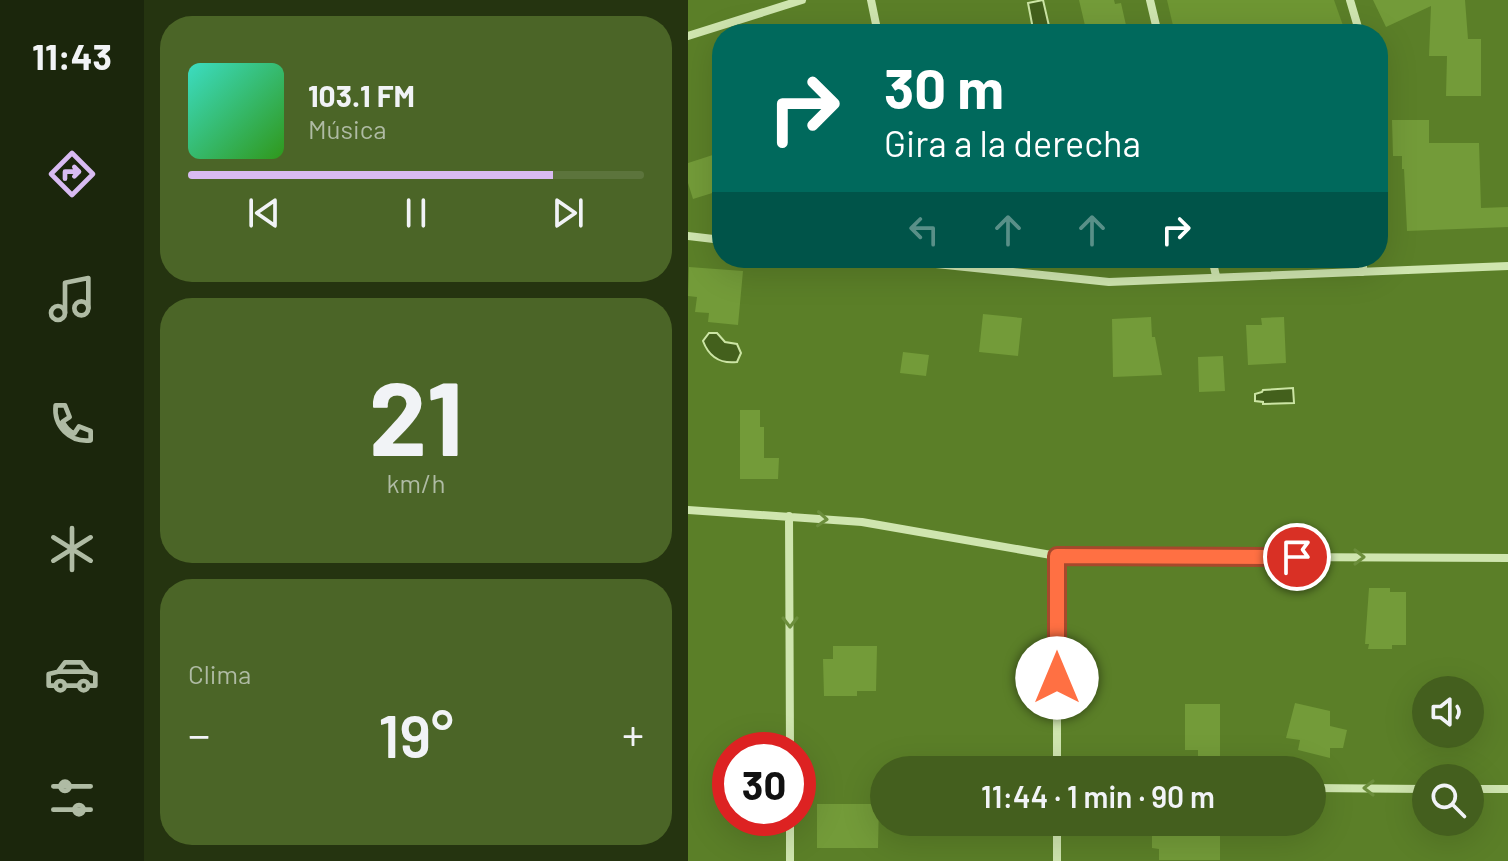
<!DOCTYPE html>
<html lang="es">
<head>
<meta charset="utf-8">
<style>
	body { margin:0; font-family:Barlow,sans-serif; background:#4b6527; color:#f1f3f6; height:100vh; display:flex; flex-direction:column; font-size:30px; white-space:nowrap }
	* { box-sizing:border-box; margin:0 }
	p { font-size:26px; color:#afbba4 }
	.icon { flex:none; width:44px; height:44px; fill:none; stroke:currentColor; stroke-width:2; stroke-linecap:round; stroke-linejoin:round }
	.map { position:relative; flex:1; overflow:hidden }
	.side { display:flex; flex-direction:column; gap:16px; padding:16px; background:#253410; width:544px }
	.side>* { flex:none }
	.top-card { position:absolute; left:24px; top:24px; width:676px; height:244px; border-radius:32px; box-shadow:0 8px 32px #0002; background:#00695c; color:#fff; overflow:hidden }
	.tools { position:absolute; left:724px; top:676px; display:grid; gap:16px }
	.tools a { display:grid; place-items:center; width:72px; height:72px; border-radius:50%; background:#445f1e; box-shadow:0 8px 32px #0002; font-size:40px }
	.speed { position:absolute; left:24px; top:732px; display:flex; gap:16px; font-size:40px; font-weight:700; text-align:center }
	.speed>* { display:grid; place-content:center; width:104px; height:104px; border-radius:50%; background:#445f1e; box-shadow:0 8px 32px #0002; line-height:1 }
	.speed .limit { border:12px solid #d22; background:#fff; color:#111 }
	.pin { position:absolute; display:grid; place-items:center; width:68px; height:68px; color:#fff; margin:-34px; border:4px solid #fff; border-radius:50%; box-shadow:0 2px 8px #0007 }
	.me { position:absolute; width:88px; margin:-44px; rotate:0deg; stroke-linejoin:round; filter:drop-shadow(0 0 6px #0008) }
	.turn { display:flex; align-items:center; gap:28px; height:168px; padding:0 40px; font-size:36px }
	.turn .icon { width:104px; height:104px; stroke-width:2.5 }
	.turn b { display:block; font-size:56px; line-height:68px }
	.lanes { display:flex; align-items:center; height:76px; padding:0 40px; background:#0003; justify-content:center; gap:40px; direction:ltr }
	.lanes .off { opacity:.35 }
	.big { font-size:60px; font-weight:600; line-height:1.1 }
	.side .widget { flex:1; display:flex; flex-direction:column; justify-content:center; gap:12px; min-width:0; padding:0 28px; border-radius:32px; background:#4b6527 }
	.side .dial { align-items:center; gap:0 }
	.dial b { font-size:104px; line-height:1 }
	.song { display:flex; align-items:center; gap:24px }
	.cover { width:96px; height:96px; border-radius:12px; background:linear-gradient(135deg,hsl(170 70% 55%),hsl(110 70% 35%)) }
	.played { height:8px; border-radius:4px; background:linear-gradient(90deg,#d8bbf2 80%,#5c743c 80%) }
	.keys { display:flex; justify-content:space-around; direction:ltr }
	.heat { display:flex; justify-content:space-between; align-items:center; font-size:44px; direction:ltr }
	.trip { position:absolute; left:182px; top:756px; width:456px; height:80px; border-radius:40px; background:#445f1e; box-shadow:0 8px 32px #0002; font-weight:600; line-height:80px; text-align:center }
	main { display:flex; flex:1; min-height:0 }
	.dock { display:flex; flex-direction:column; width:144px; justify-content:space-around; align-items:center; background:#1b260c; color:#afbba4 }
	.dock .icon { width:56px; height:56px }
	.dock .active { color:#d8bbf2 }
	.dock b { font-size:36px; color:#f1f3f6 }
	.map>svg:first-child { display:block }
	.green { fill:#6e9633 }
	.water { fill:#43601c; stroke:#cce5a4; stroke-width:2 }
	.building { fill:#739b39 }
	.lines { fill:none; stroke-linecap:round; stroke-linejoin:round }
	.street { stroke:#cfe5af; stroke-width:8 }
	.oneway { stroke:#6c8e3c }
	.route-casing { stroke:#a6492c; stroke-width:20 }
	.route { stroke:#ff7043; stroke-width:14 }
</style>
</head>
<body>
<main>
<nav class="dock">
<b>11:43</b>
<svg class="icon active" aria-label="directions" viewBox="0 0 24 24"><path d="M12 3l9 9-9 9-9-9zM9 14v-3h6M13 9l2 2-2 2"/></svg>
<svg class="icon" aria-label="music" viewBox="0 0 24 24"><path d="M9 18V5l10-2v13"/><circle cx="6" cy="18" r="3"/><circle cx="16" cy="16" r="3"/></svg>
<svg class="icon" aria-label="phone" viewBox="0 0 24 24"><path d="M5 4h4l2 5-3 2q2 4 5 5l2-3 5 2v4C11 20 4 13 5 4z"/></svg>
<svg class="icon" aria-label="climate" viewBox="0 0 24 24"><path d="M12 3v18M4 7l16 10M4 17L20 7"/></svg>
<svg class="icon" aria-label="car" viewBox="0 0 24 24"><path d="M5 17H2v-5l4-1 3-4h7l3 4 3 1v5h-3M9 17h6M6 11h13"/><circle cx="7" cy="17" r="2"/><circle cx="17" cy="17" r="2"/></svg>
<svg class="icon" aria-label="filters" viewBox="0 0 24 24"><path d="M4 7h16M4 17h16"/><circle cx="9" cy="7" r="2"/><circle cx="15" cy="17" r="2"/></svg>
</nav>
<section class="side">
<div class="widget">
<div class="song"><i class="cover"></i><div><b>103.1 FM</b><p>Música</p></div></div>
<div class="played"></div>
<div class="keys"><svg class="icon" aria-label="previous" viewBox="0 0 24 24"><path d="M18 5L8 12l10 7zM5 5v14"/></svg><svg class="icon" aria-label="pause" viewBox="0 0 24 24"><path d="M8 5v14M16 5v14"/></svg><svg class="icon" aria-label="next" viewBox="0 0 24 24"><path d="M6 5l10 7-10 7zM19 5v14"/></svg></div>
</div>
<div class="widget dial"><b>21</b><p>km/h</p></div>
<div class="widget"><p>Clima</p>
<div class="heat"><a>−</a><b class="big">19°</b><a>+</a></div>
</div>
</section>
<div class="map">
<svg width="820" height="861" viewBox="0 0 820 861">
	<rect width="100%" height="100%" fill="#5b7f28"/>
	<path class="green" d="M479,0H646L658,34H487Z"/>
	<path class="water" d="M355,0L361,26L345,29L340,3Z
		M21,333H29L37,342L49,344L53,353L49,362C32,364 21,357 15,341Z
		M605,388L606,403L575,404V402L567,401V394L574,392L575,390Z"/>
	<path class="building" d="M391,0H426L427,4L433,3L440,34H399Z
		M685,0H777L780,39H793V96H758L759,56H741L743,6L698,27Z
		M704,120H741V143H791L793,208L820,207V227L719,231L716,169H714V156H705Z
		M34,152V190L5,199L0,183V163Z
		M1,267L55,271L50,325L20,322L21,313L7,312L9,297L0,296Z
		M295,314L334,318L330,356L291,352Z
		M463,317L464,337H467L474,375L425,377L424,319Z
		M596,317L598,363L560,365L558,325H574L573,318Z
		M215,352L241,355L238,376L212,373Z
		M535,356L537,391L511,392L510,357Z
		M52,410H72V427H76V458H91L90,479H52Z
		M681,588H702V592H718V645H704V649H680L681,644H677Z
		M145,646H189L188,691H169V696H136L135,659H145Z
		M607,703L642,711V726L659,730L655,748H642V758L610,750L612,740L598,738Z
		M497,704H532V757H510V750H497Z
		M129,804H191L190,848H129Z
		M464,822L532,824V860H471V849L464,848Z"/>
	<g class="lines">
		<path class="street" d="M183,0L190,34
			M462,0L470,34
			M662,0L672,34
			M0,36L114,0
			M0,236L34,240
			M190,258L421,282L820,266
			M524,258L528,276
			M675,258V272
			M0,510L174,522L369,556L820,558
			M101,516L102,750
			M369,556V770
			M624,788L738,789
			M782,789H820
			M102,818V861
			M369,861V822"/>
	</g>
	<defs><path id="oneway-chevron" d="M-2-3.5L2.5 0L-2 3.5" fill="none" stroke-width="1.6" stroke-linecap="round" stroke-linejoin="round" transform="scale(2)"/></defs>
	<g class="oneway">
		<use href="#oneway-chevron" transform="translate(134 519) rotate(4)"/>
		<use href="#oneway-chevron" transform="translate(671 557)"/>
		<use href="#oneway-chevron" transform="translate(102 622) rotate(90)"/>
		<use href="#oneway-chevron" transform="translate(681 788) rotate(-180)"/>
	</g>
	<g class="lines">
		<g class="route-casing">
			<path id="route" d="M369,678V556L609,557"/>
		</g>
		<use href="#route" class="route"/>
	</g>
</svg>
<div class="tools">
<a><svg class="icon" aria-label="sound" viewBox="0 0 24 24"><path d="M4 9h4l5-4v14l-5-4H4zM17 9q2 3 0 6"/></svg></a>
<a><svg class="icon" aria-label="search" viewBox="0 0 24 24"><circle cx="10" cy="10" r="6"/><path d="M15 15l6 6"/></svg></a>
</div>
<div class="speed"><div class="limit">30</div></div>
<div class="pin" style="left:609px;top:557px;background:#d93025"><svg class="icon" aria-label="arrive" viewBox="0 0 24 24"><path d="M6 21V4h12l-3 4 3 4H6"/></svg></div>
<svg class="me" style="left:369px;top:678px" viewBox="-20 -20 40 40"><circle r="19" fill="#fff"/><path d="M0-13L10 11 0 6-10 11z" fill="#ff7043"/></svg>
<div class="trip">11:44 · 1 min · 90 m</div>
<div class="top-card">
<div class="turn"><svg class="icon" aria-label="right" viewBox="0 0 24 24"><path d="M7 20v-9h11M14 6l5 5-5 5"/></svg><div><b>30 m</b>Gira a la derecha</div></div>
<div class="lanes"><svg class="icon off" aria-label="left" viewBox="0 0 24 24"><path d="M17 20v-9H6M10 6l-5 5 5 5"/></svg><svg class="icon off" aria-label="ahead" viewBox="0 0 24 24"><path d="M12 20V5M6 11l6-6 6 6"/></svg><svg class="icon off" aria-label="ahead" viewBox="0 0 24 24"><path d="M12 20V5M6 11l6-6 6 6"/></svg><svg class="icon" aria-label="right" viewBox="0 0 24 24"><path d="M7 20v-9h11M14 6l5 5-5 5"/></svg></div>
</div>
</div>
</main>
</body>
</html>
